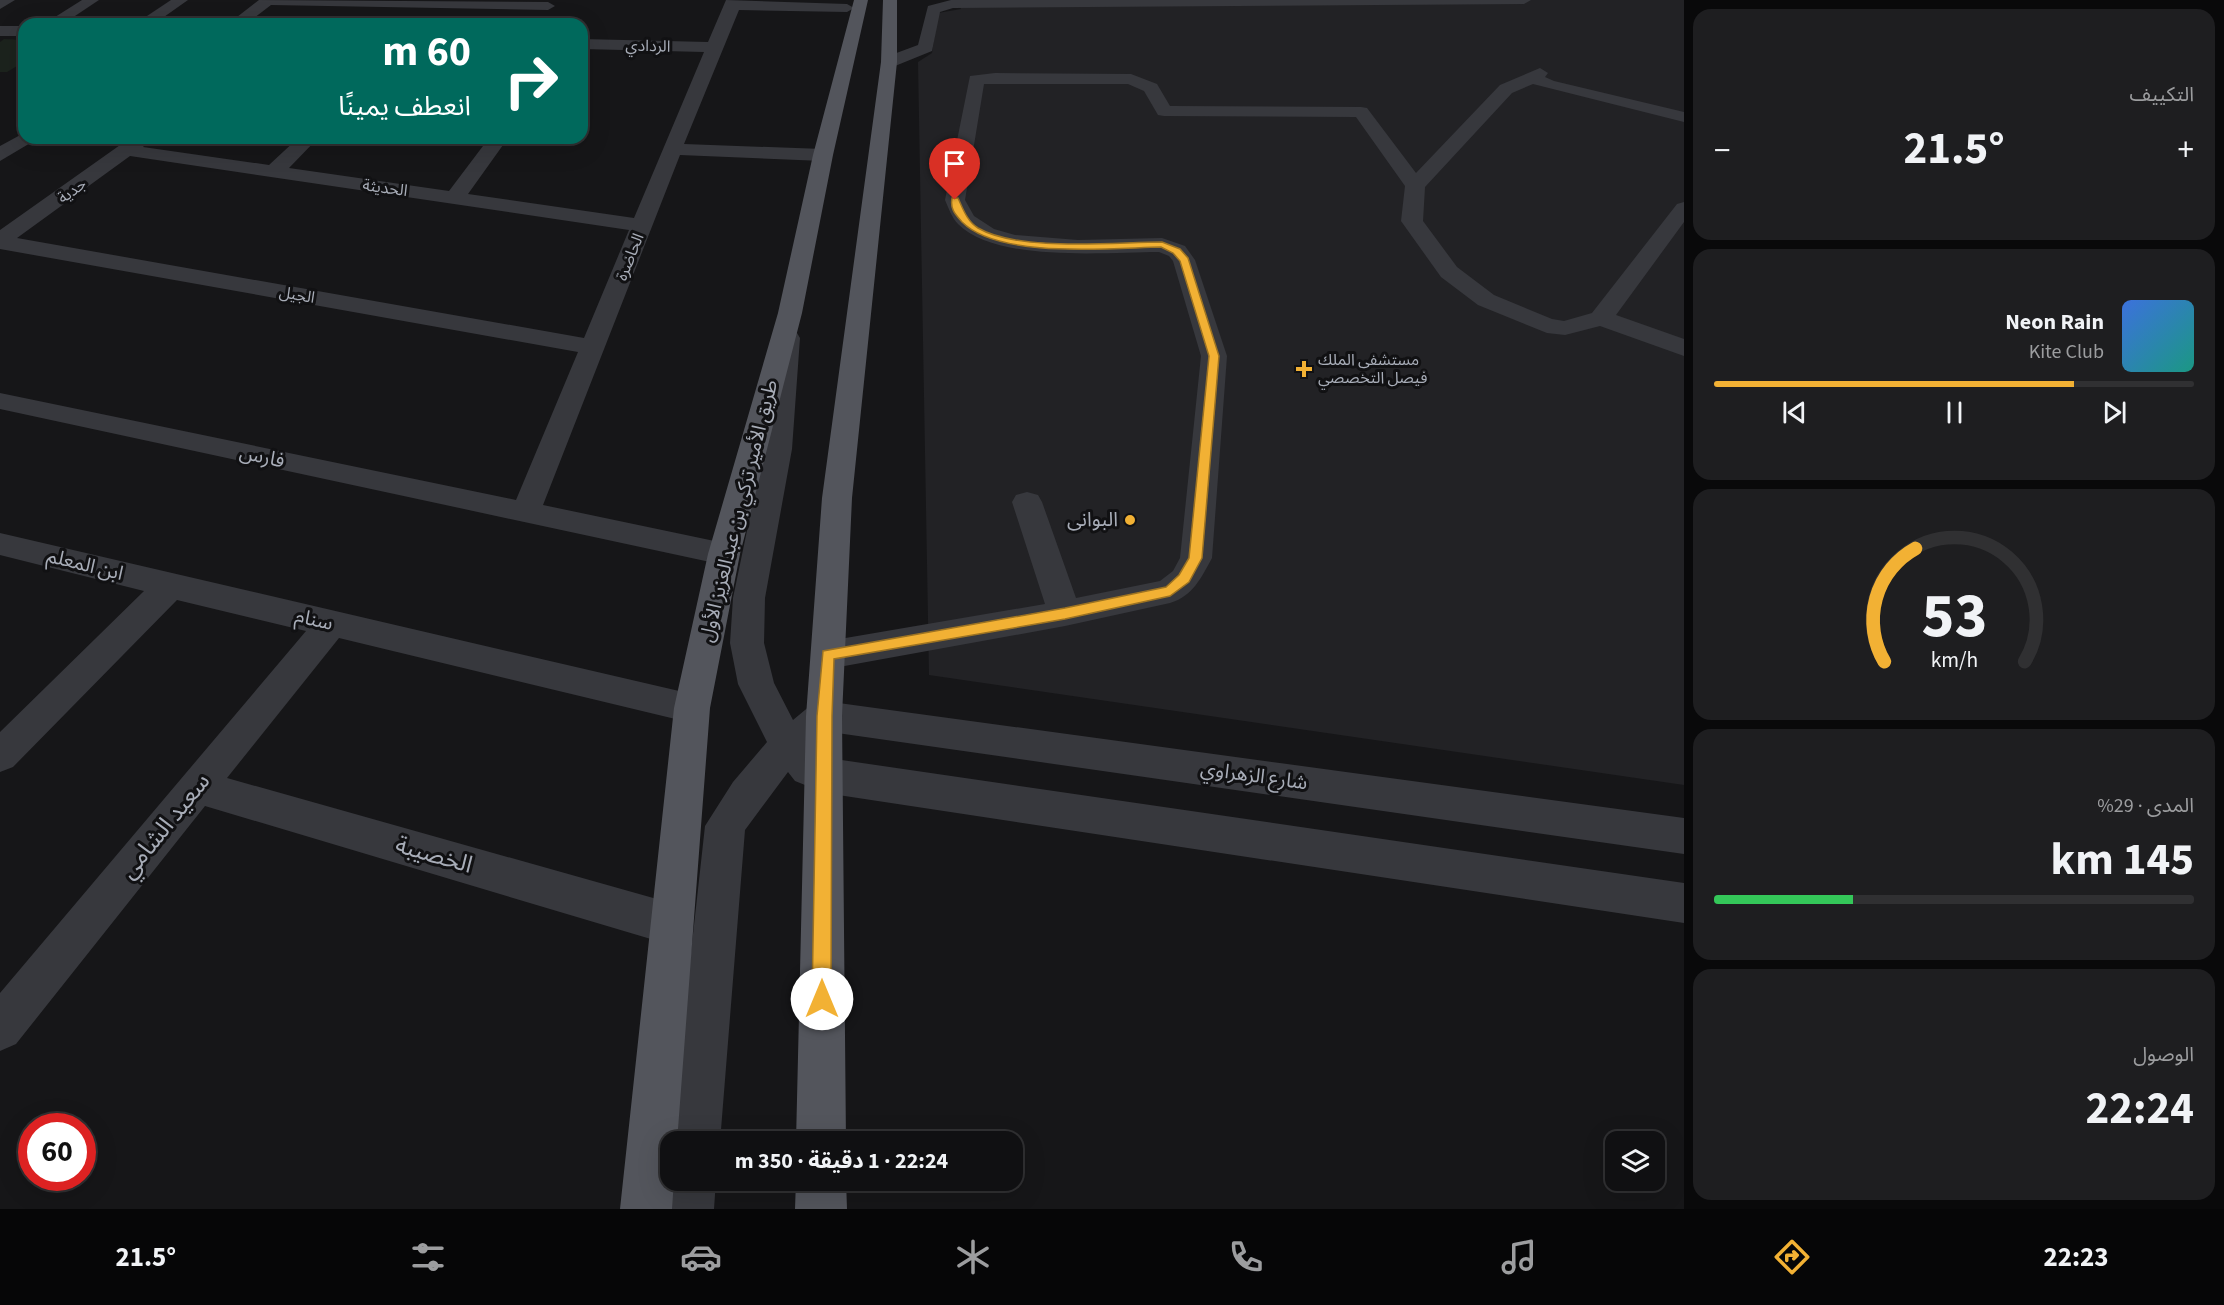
<!DOCTYPE html>
<html lang="ar">
<head>
<meta charset="utf-8">
<style>
	body { margin:0; font-family:"Source Sans 3","Noto Sans Arabic",sans-serif; background:#1e1e20; color:#f1f3f6; direction:rtl; height:100vh; display:flex; flex-direction:column; font-size:22px; white-space:nowrap }
	* { box-sizing:border-box; margin:0 }
	p { font-size:20px; color:#9c9d9f }
	.icon { flex:none; width:33px; height:33px; fill:none; stroke:currentColor; stroke-width:2; stroke-linecap:round; stroke-linejoin:round }
	.map { position:relative; flex:1; overflow:hidden; direction:ltr }
	.sheet { display:flex; flex-direction:column; gap:9px; padding:9px; background:#09090a; width:540px }
	.sheet>* { flex:none }
	.top-card { position:absolute; left:18px; top:18px; width:570px; height:126px; border-radius:18px; box-shadow:0 6px 24px #0002,0 0 0 2px #303032; direction:rtl; background:#00695c; color:#fff; overflow:hidden }
	.buttons { position:absolute; left:1605px; top:1131px; display:grid; gap:12px }
	.buttons a { display:grid; place-items:center; width:60px; height:60px; border-radius:12px; background:#101012; box-shadow:0 6px 24px #0002,0 0 0 2px #303032; font-size:30px }
	.speed { position:absolute; left:18px; top:1113px; display:flex; gap:12px; font-size:30px; font-weight:700; text-align:center }
	.speed>* { display:grid; place-content:center; width:78px; height:78px; border-radius:50%; background:#101012; box-shadow:0 6px 24px #0002,0 0 0 2px #303032; line-height:1 }
	.speed .limit { border:9px solid #d22; background:#fff; color:#111 }
	.pin { position:absolute; display:grid; place-items:center; width:51px; height:51px; color:#fff; margin:-62px -26px; border-radius:50% 50% 50% 0; rotate:-45deg; box-shadow:0 0 6px #0007 }
	.pin .icon { rotate:45deg }
	.me { position:absolute; width:66px; margin:-33px; rotate:0deg; stroke-linejoin:round; filter:drop-shadow(0 0 4px #0008) }
	.turn { display:flex; align-items:center; gap:21px; height:126px; padding:0 18px; font-size:27px }
	.turn .icon { width:78px; height:78px; stroke-width:2.5 }
	.turn b { display:block; font-size:42px; line-height:51px }
	.big { font-size:45px; font-weight:700; line-height:1.1 }
	.sheet .widget { flex:1; display:flex; flex-direction:column; justify-content:center; gap:9px; min-width:0; padding:0 21px; border-radius:18px; background:#1e1e20 }
	.sheet .dial { align-items:center; gap:0 }
	.dial svg { height:156px; overflow:visible; fill:none; stroke:#303032; stroke-width:7; stroke-linecap:round; text-anchor:middle }
	.dial text { fill:#f1f3f6; stroke:none }
	.song { display:flex; align-items:center; gap:18px }
	.cover { width:72px; height:72px; border-radius:9px; background:linear-gradient(135deg,hsl(220 70% 55%),hsl(170 70% 35%)) }
	.played { height:6px; border-radius:3px; background:linear-gradient(90deg,#f2b134 75%,#303032 75%) }
	.keys { display:flex; justify-content:space-around; direction:ltr }
	.heat { display:flex; justify-content:space-between; align-items:center; font-size:33px; direction:ltr }
	.charge { height:9px; border-radius:4px; background:linear-gradient(90deg,#34c759 29%,#303032 0) }
	.trip { position:absolute; left:660px; top:1131px; width:363px; height:60px; border-radius:18px; background:#101012; box-shadow:0 6px 24px #0002,0 0 0 2px #303032; font-weight:700; line-height:60px; text-align:center; direction:rtl }
	.menu { display:flex; height:96px; justify-content:space-around; align-items:center; background:#060607; color:#9c9d9f }
	.menu .icon { width:42px; height:42px }
	.menu .on { color:#f2b134 }
	.menu b { font-size:27px; color:#f1f3f6 }
	main { display:flex; flex:1; min-height:0 }
	.map>svg:first-child { display:block }
	.built { fill:#222225 }
	.green { fill:#1c231d }
	.lines { fill:none; stroke-linecap:round; stroke-linejoin:round }
	.minor { fill:#37383d; fill-rule:evenodd }
	.major { fill:#53555c; fill-rule:evenodd }
	.route { fill:#f2b134; stroke:#9d7322; stroke-width:1.5 }
	.poi-dot { fill:#f2b134; stroke:#111113; stroke-width:2 }
	.labels { text-anchor:middle; dominant-baseline:central; stroke-width:6; stroke-linejoin:round; paint-order:stroke }
	.far-street-label { font-size:16px; fill:#a8adb8; stroke:#111113 }
	.far-poi-label { font-size:16px; fill:#a8adb8; stroke:#111113; text-anchor:start }
	.street-label { font-size:20px; fill:#a8adb8; stroke:#111113 }
	.poi-label { font-size:20px; fill:#a8adb8; stroke:#111113; text-anchor:end }
	.near-street-label { font-size:24px; fill:#a8adb8; stroke:#111113 }
</style>
</head>
<body>
<main>
<section class="sheet">
<div class="widget"><p>التكييف</p>
<div class="heat"><a>−</a><b class="big">21.5°</b><a>+</a></div>
</div>
<div class="widget">
<div class="song"><i class="cover"></i><div><b>Neon Rain</b><p>Kite Club</p></div></div>
<div class="played"></div>
<div class="keys"><svg class="icon" aria-label="previous" viewBox="0 0 24 24"><path d="M18 5L8 12l10 7zM5 5v14"/></svg><svg class="icon" aria-label="pause" viewBox="0 0 24 24"><path d="M8 5v14M16 5v14"/></svg><svg class="icon" aria-label="next" viewBox="0 0 24 24"><path d="M6 5l10 7-10 7zM19 5v14"/></svg></div>
</div>
<div class="widget dial"><svg viewBox="0 0 100 80">
<path d="M14 69A42 42 0 1 1 86 69"/>
<path d="M14 69A42 42 0 0 1 30 11" stroke="#f2b134"/>
<text x="50" y="56" font-size="32" font-weight="700">53</text>
<text x="50" y="72" font-size="11">km/h</text>
</svg></div>
<div class="widget"><p>المدى · 29%</p><b class="big">145 km</b><div class="charge"></div></div>
<div class="widget"><p>الوصول</p><b class="big">22:24</b></div>
</section>
<div class="map">
<svg width="1684" height="1209" viewBox="0 0 1684 1209">
	<rect width="100%" height="100%" fill="#161618"/>
	<path class="built" d="M957,0H1684V785L929,675L918,62L932,53L938,13L961,9Z"/>
	<path class="green" d="M4,39L24,40V62L7,72H0V42Z"/>
	<g class="lines">
		<path class="minor" d="M0,0H15L0,9Z
			M82,0H99L63,24H44Z
			M171,0H188L154,24H135Z
			M259,0L548,2L555,6L548,10L271,5L246,24H228Z
			M726,0L847,4L854,8L847,12L739,10L684,144L823,149L833,155L823,161L680,155L543,505L724,543L735,546L740,554L735,562L724,565L0,409V393L516,500L578,352L0,249V230L130,138H151L143,147L269,165L298,138H318L289,168L449,191L489,138H508L468,194L634,218L704,52L582,49V39L708,42ZM130,156L629,230L584,338L17,238Z
			M951,0H1531L1524,4L953,8L940,12L932,51L895,66H883L881,62L883,58L918,45L928,6Z
			M0,26H24V36H0Z
			M1540,68L1548,73L1545,77L1554,81L1684,112V122L1533,84L1512,93L1425,187L1423,221L1457,267L1494,295L1552,319L1564,321L1592,313L1677,204L1684,202V222L1616,315L1684,339V356L1600,326L1565,335L1547,333L1478,305L1441,277L1401,221L1405,186L1356,117L1164,116L1158,115L1144,91L1128,84H984L965,200L974,216L994,229L1015,235L1078,240L1162,238L1185,246L1195,260L1227,356L1212,558C1201,578 1193,596 1170,603L1065,626L828,669L816,665L811,655L816,645L828,641L1045,604L1012,502L1016,495L1027,492L1038,495L1042,502L1076,598L1160,581L1173,571L1180,558L1201,356L1173,261L1169,256L1159,252C1107,252 997,263 958,224C952,218 948,207 945,200L970,76L995,73L1131,74L1157,84L1170,106L1361,107L1367,108L1416,173L1500,85Z
			M24,133V138H34L32,142L0,161V146Z
			M788,331L797,333L800,338L792,449L765,598L764,643L774,683L793,720L811,705L824,701L1684,818V854L830,732L813,747L821,757L1684,883V923L825,793L795,781L788,772L745,830L720,1142H670L705,826L733,782L767,742L738,684L730,643L733,598L764,449L776,338L779,333Z
			M0,533L705,697L710,708L705,719L692,723L339,638L227,778L671,903L686,909L692,924L686,939L671,945L205,806L16,1044L0,1051V993L306,631L177,600L13,767L0,772V732L144,591L0,555Z
			M670,1169V1180H716L714,1209H662L666,1180Z"/>
		<path class="major" d="M854,0H868L833,155L802,313L740,554L710,708L677,1142H670V1180H674L672,1209H620L674,708L708,554L778,313L813,155Z
			M883,0H897V62L852,498L842,716L846,1142H796L806,716L822,498L881,62Z
			M796,1180H846L847,1209H795Z"/>
	</g>
	<path class="route" d="M952,198H958C963,209 967,221 978,228C1019,252 1114,242 1162,242L1180,249L1188,258L1219,356L1202,558L1189,582L1170,596L1065,619L834,659L832,716L831,999L828,1006L822,1009L815,1006L812,999L817,716L823,651L1065,608L1166,587L1179,575L1189,558L1209,356L1180,261L1173,253L1161,247C1110,248 999,259 962,222C955,214 950,209 952,198Z"/>
	<g class="poi-dot">
		<path d="M1301 360h6v6h6v6h-6v6h-6v-6h-6v-6h6z"/>
		<circle cx="1130" cy="520" r="6"/>
	</g>
	<g class="labels">
		<g class="far-street-label">
			<text transform="translate(648 46) rotate(2)">الردادي</text>
			<text transform="translate(385 188) rotate(8)">الحديثة</text>
			<text transform="translate(72 191) rotate(-36)">جدية</text>
			<text transform="translate(630 257) rotate(-68)">الحاضرة</text>
			<text transform="translate(297 295) rotate(10)">الجيل</text>
		</g>
		<g class="far-poi-label">
			<text x="1318" y="360">مستشفى الملك<tspan x="1318" dy="18">فيصل التخصصي</tspan></text>
		</g>
		<g class="street-label">
			<text transform="translate(262 457) rotate(12)">فارس</text>
			<text transform="translate(739 511) rotate(-76)">طريق الأمير تركي بن عبدالعزيز الأول</text>
			<text transform="translate(85 565) rotate(14)">ابن المعلم</text>
			<text transform="translate(314 620) rotate(13)">سنام</text>
			<text transform="translate(1254 776) rotate(8)">شارع الزهراوي</text>
		</g>
		<g class="poi-label">
			<text x="1118" y="520">البوانى</text>
		</g>
		<g class="near-street-label">
			<text transform="translate(165 826) rotate(-51)">سعيد الشامي</text>
			<text transform="translate(434 855) rotate(16)">الخصيبة</text>
		</g>
	</g>
</svg>
<div class="buttons">
<a><svg class="icon" aria-label="layers" viewBox="0 0 24 24"><path d="M12 4l9 5-9 5-9-5zM3 14l9 5 9-5"/></svg></a>
</div>
<div class="speed"><div class="limit">60</div></div>
<div class="pin" style="left:955px;top:200px;background:#d93025"><svg class="icon" aria-label="arrive" viewBox="0 0 24 24"><path d="M6 21V4h12l-3 4 3 4H6"/></svg></div>
<svg class="me" style="left:822px;top:999px" viewBox="-20 -20 40 40"><circle r="19" fill="#fff"/><path d="M0-13L10 11 0 6-10 11z" fill="#f2b134"/></svg>
<div class="trip">22:24 · 1 دقيقة · 350 m</div>
<div class="top-card">
<div class="turn"><svg class="icon" aria-label="right" viewBox="0 0 24 24"><path d="M7 20v-9h11M14 6l5 5-5 5"/></svg><div><b>60 m</b>انعطف يمينًا</div></div>
</div>
</div>
</main>
<nav class="menu">
<b>22:23</b>
<svg class="icon on" aria-label="directions" viewBox="0 0 24 24"><path d="M12 3l9 9-9 9-9-9zM9 14v-3h6M13 9l2 2-2 2"/></svg>
<svg class="icon" aria-label="music" viewBox="0 0 24 24"><path d="M9 18V5l10-2v13"/><circle cx="6" cy="18" r="3"/><circle cx="16" cy="16" r="3"/></svg>
<svg class="icon" aria-label="phone" viewBox="0 0 24 24"><path d="M5 4h4l2 5-3 2q2 4 5 5l2-3 5 2v4C11 20 4 13 5 4z"/></svg>
<svg class="icon" aria-label="climate" viewBox="0 0 24 24"><path d="M12 3v18M4 7l16 10M4 17L20 7"/></svg>
<svg class="icon" aria-label="car" viewBox="0 0 24 24"><path d="M5 17H2v-5l4-1 3-4h7l3 4 3 1v5h-3M9 17h6M6 11h13"/><circle cx="7" cy="17" r="2"/><circle cx="17" cy="17" r="2"/></svg>
<svg class="icon" aria-label="filters" viewBox="0 0 24 24"><path d="M4 7h16M4 17h16"/><circle cx="9" cy="7" r="2"/><circle cx="15" cy="17" r="2"/></svg>
<b>21.5°</b>
</nav>
</body>
</html>
